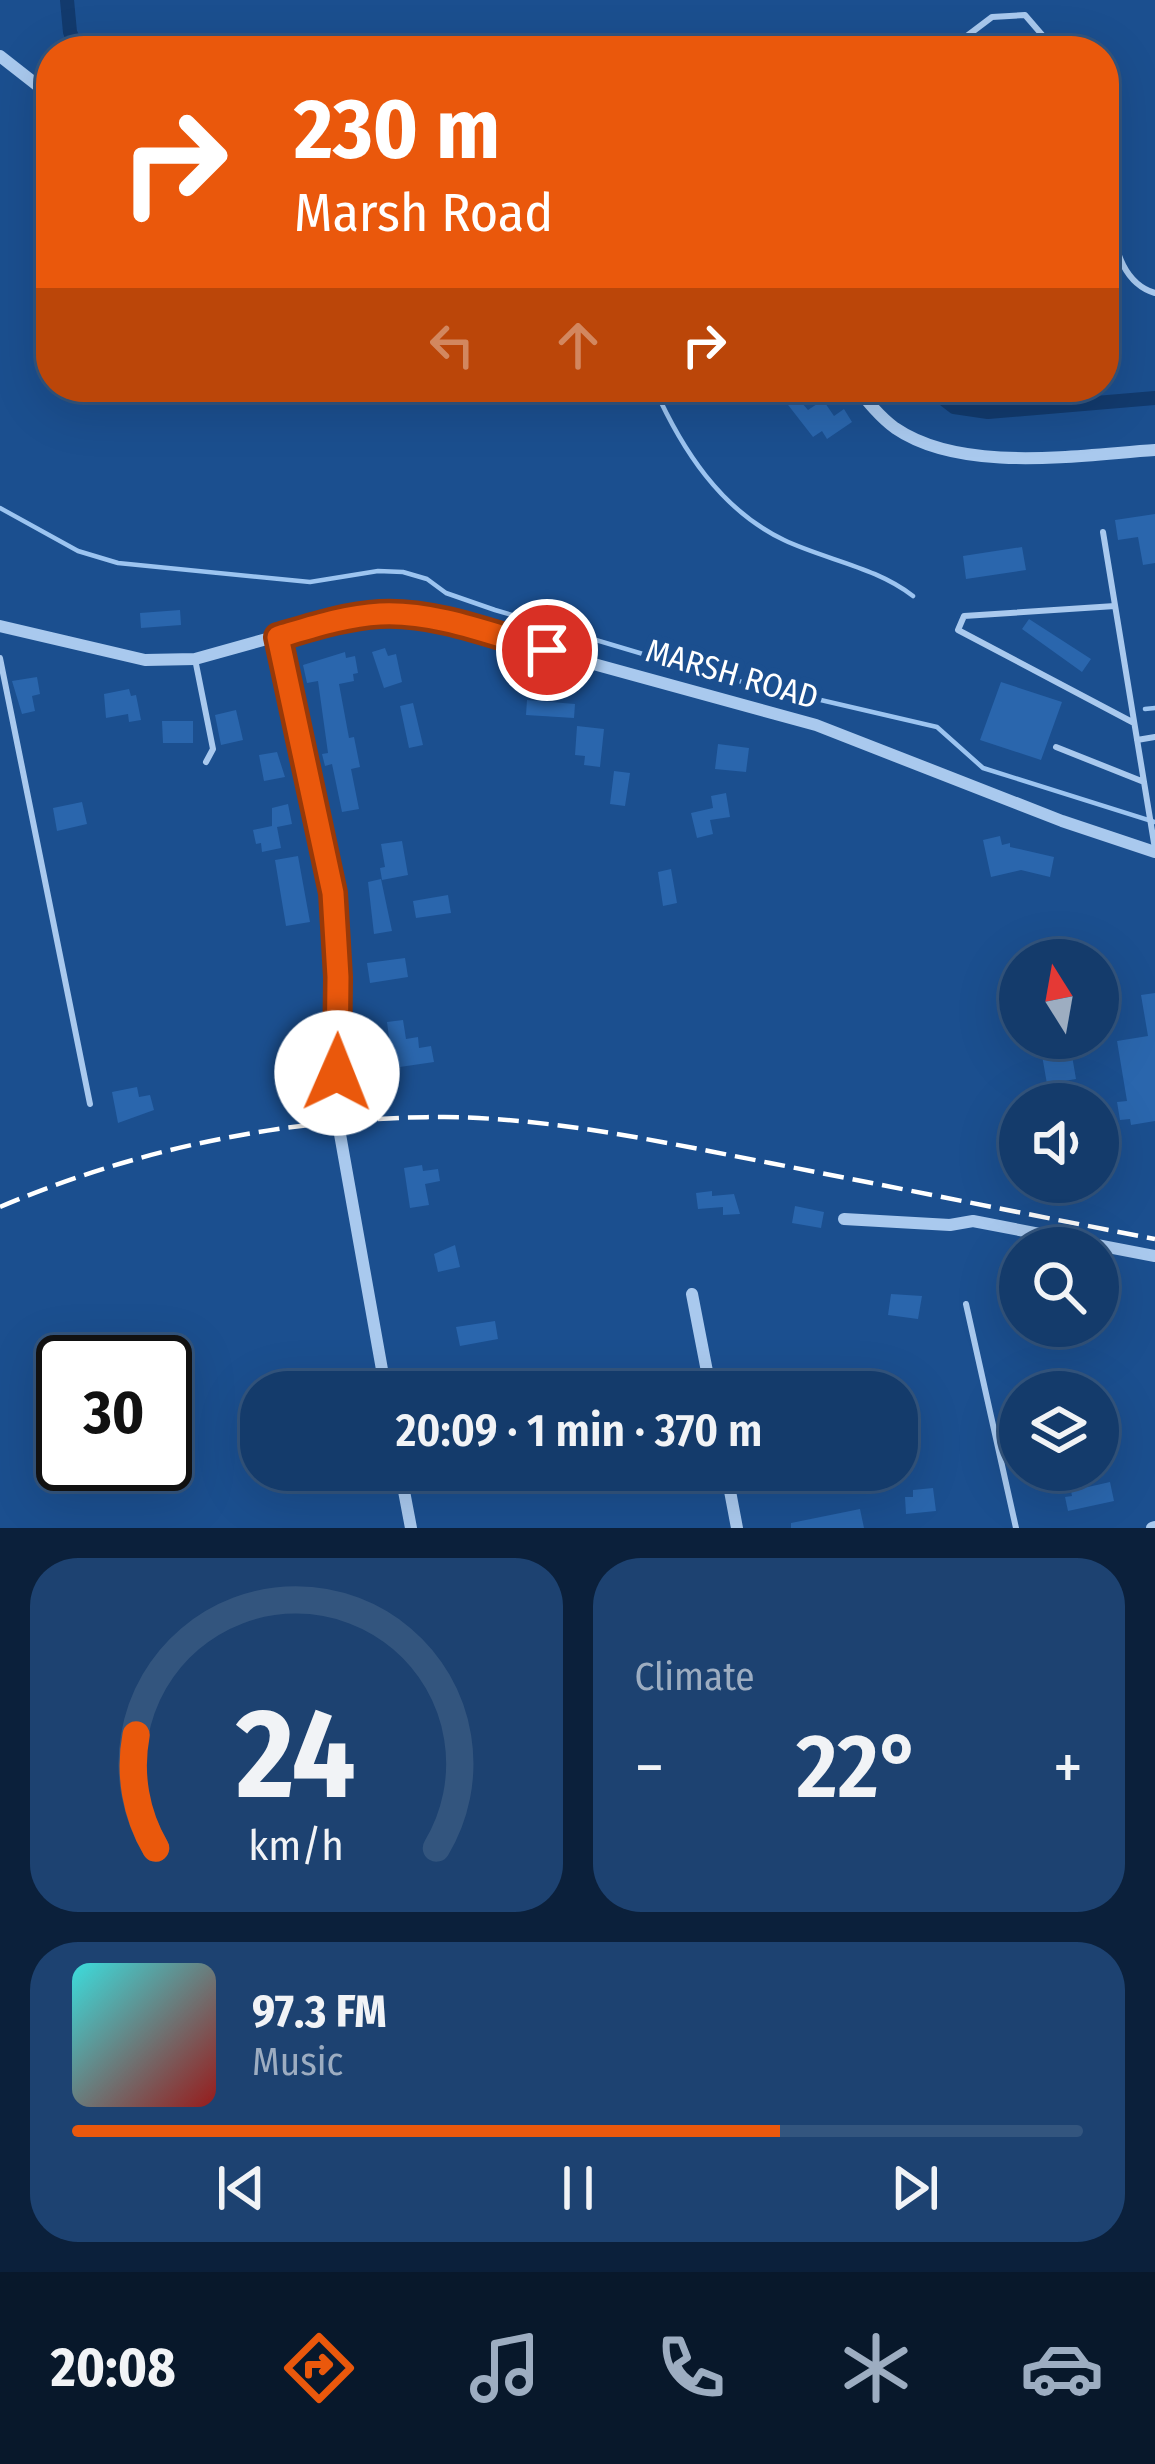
<!DOCTYPE html>
<html lang="en">
<head>
<meta charset="utf-8">
<style>
	body { margin:0; font-family:"Fira Sans Condensed",sans-serif; background:#1d4271; color:#f1f3f6; height:100vh; display:flex; flex-direction:column; font-size:45px; white-space:nowrap }
	* { box-sizing:border-box; margin:0 }
	p { font-size:39px; color:#9dadc1 }
	.icon { flex:none; width:66px; height:66px; fill:none; stroke:currentColor; stroke-width:2; stroke-linecap:round; stroke-linejoin:round }
	.map { position:relative; height:1528px; overflow:hidden }
	.drawer { display:flex; flex-direction:column; gap:30px; padding:30px; background:#0b203b; flex:1 }
	.drawer>* { flex:none }
	.guide { position:absolute; left:36px; top:36px; width:1083px; height:366px; border-radius:48px; box-shadow:0 12px 48px #0002,0 0 0 3px #33557e; background:#ea580c; color:#fff; overflow:hidden }
	.needle { width:78px; rotate:349deg }
	.fabs { position:absolute; left:999px; top:939px; display:grid; gap:24px }
	.fabs a { display:grid; place-items:center; width:120px; height:120px; border-radius:50%; background:#143b6b; box-shadow:0 12px 48px #0002,0 0 0 3px #33557e; font-size:60px }
	.speed { position:absolute; left:36px; top:1335px; display:flex; gap:24px; font-size:60px; font-weight:700; text-align:center }
	.speed>* { display:grid; place-content:center; width:156px; height:156px; border-radius:50%; background:#143b6b; box-shadow:0 12px 48px #0002,0 0 0 3px #33557e; line-height:1 }
	.speed .limit { border:6px solid #111; border-radius:18px; background:#fff; color:#111 }
	.pin { position:absolute; display:grid; place-items:center; width:102px; height:102px; color:#fff; margin:-51px; border:6px solid #fff; border-radius:50%; box-shadow:0 3px 12px #0007 }
	.me { position:absolute; width:132px; margin:-66px; rotate:1deg; stroke-linejoin:round; filter:drop-shadow(0 0 9px #0008) }
	.turn { display:flex; align-items:center; gap:42px; height:252px; padding:0 60px; font-size:54px }
	.turn .icon { width:156px; height:156px; stroke-width:2.5 }
	.turn b { display:block; font-size:84px; line-height:102px }
	.lanes { display:flex; align-items:center; height:114px; padding:0 60px; background:#0003; justify-content:center; gap:60px; direction:ltr }
	.lanes .off { opacity:.35 }
	.big { font-size:90px; font-weight:600; line-height:1.1 }
	.drawer .card { flex:1; display:flex; flex-direction:column; justify-content:center; gap:18px; min-width:0; padding:0 42px; border-radius:48px; background:#1d4271 }
	.drawer .dial { align-items:center; gap:0 }
	.dial svg { height:312px; overflow:visible; fill:none; stroke:#33557e; stroke-width:7; stroke-linecap:round; text-anchor:middle }
	.dial text { fill:#f1f3f6; stroke:none }
	.song { display:flex; align-items:center; gap:36px }
	.cover { width:144px; height:144px; border-radius:18px; background:linear-gradient(135deg,hsl(180 70% 55%),hsl(0 70% 35%)) }
	.played { height:12px; border-radius:6px; background:linear-gradient(90deg,#ea580c 70%,#33557e 70%) }
	.keys { display:flex; justify-content:space-around; direction:ltr }
	.heat { display:flex; justify-content:space-between; align-items:center; font-size:66px; direction:ltr }
	.drawer .tiles { flex:1; display:grid; gap:30px; grid-template-columns:1fr 1fr }
	.card:last-child { grid-column:span 2 }
	.trip { position:absolute; left:240px; top:1371px; width:678px; height:120px; border-radius:48px; background:#143b6b; box-shadow:0 12px 48px #0002,0 0 0 3px #33557e; font-weight:600; line-height:120px; text-align:center }
	.tabs { display:flex; height:192px; justify-content:space-around; align-items:center; background:#08182b; color:#9dadc1 }
	.tabs .icon { width:84px; height:84px }
	.tabs .active { color:#ea580c }
	.tabs b { font-size:54px; color:#f1f3f6 }
	.map>svg:first-child { display:block }
	.lines { fill:none; stroke-linecap:round; stroke-linejoin:round }
	.stream { stroke:#9cc4f0; stroke-width:4.5 }
	.canal { stroke:#123a6d; stroke-width:14 }
	.building { fill:#2a66ad }
	.service { stroke:#a9c9ee; stroke-width:6 }
	.minor { stroke:#a9c9ee; stroke-width:12 }
	.rail { stroke:#fff; stroke-width:4.5; stroke-dasharray:21 9; stroke-linecap:butt }
	.route-casing { stroke:#983908; stroke-width:30 }
	.route { stroke:#ea580c; stroke-width:21 }
	.labels { text-anchor:middle; dominant-baseline:central; stroke-width:12; stroke-linejoin:round; paint-order:stroke }
	.street-label { font-size:33px; fill:#fff; stroke:#1b4f8f }
</style>
</head>
<body>
<div class="map">
<svg width="1155" height="1528" viewBox="0 0 1155 1528">
	<rect width="100%" height="100%" fill="#1b4f8f"/>
	<g class="lines">
		<path class="stream" d="M654,387C682,450 721,510 784,540C826,560 876,567 913,596
			M0,508L78,551L118,563L310,582L378,571L403,572L427,579L446,593L495,610L717,676L937,727L983,768L1155,822
			M1145,709L1155,708"/>
		<path class="canal" d="M67,0L70,32L78,51
			M340,51C400,45 460,38 519,51
			M928,387L954,407L988,412L1155,398"/>
	</g>
	<path class="building" d="M795,395L808,410L823,400L834,416L844,409L852,422L827,439L822,431L813,437L785,401Z
		M1155,514V563L1143,565L1138,537L1118,540L1115,520Z
		M1022,547L1026,570L966,579L963,556Z
		M180,610L181,625L141,628L140,613Z
		M1029,619L1091,659L1082,672L1022,629Z
		M385,648L388,656L396,654L402,682L384,688L372,652Z
		M345,652L346,658L355,656L358,673L353,674L354,681L339,684L349,738L354,737L360,767L351,769L359,809L342,812L332,764L325,766L322,754L328,753L318,681L307,683L303,665Z
		M37,677L40,694L32,696L35,711L22,714L12,681Z
		M1001,682L1062,702L1041,760L980,740Z
		M129,689L131,696L136,695L141,720L129,722L128,714L106,718L104,694Z
		M527,700L575,704L574,718L526,715Z
		M413,703L423,745L409,748L400,706Z
		M236,710L243,740L221,745L215,715Z
		M162,721H193V743H163Z
		M577,726L604,729L600,767L584,765L585,756L575,755Z
		M718,744L749,748L746,772L715,769Z
		M277,752L285,777L264,781L259,755Z
		M614,771L630,773L625,806L610,804Z
		M726,793L730,817L710,820L713,834L697,838L691,813L713,808L711,796Z
		M82,802L87,824L57,831L53,808Z
		M288,804L292,824L277,827L281,848L262,852L261,843L256,844L253,830L272,826V808Z
		M1000,836L1002,845L1010,843V847L1054,857L1050,877L1021,870L991,877L983,840Z
		M402,841L408,875L382,880L380,868L385,867L381,844Z
		M298,856L310,922L286,926L275,860Z
		M671,869L677,903L663,906L658,872Z
		M381,879L392,931L374,934L368,882Z
		M448,895L451,913L416,918L413,901Z
		M405,958L408,977L370,983L367,963Z
		M1155,993V1121L1131,1125L1130,1119L1120,1120L1117,1102L1127,1101L1117,1041L1148,1036L1141,995Z
		M403,1020L406,1039L418,1037L419,1048L431,1046L434,1062L393,1068L387,1022Z
		M1039,1038H1069L1076,1079L1047,1084Z
		M137,1087L139,1097L150,1095L154,1110L118,1123L112,1092Z
		M422,1165L423,1171L438,1169L440,1181L425,1184L429,1205L410,1208L404,1168Z
		M712,1191V1196L734,1194L740,1214L723,1215V1207L698,1209L696,1193Z
		M795,1206L824,1212L821,1228L792,1223Z
		M455,1245L460,1267L438,1272L434,1254Z
		M891,1294L922,1296L918,1319L888,1315Z
		M495,1321L498,1339L460,1346L456,1327Z
		M1067,1470L1085,1473L1088,1487L1110,1482L1114,1501L1068,1511L1065,1497L1072,1496Z
		M933,1488L936,1511L906,1514L905,1497H913V1490Z
		M860,1509L864,1528H791V1523Z"/>
	<g class="lines">
		<path class="service" d="M947,51L992,17L1025,15L1056,51
			M1104,202C1114,235 1117,282 1155,293
			M1103,532L1155,849
			M1115,606L964,616L958,630L1134,723
			M0,658L90,1104
			M195,659L213,749L206,762
			M1137,740L1155,737
			M1056,747L1144,782
			M966,1304L1016,1528"/>
		<path class="minor" d="M0,56L51,96
			M856,387C868,402 880,417 895,428C962,474 1078,455 1155,450
			M0,626L145,660L195,659L346,617L385,613L426,618L816,725L1062,821L1155,852
			M278,637L333,893L338,977V1123L386,1392
			M844,1219L950,1225L973,1221L1155,1256
			M692,1294L711,1392
			M400,1470L411,1528
			M726,1470L737,1528
			M1152,1528L1155,1527"/>
		<path class="rail" d="M0,1207C140,1147 292,1117 444,1117C554,1118 662,1142 770,1163C898,1188 1026,1214 1155,1239"/>
	</g>
	<g class="lines">
		<g class="route-casing">
			<path id="route" d="M337,1073L338,977L333,893L278,637C312,627 345,616 380,614C435,611 494,635 547,650"/>
		</g>
		<use href="#route" class="route"/>
	</g>
	<g class="labels">
		<g class="street-label">
			<text transform="translate(732 674) rotate(16)">MARSH ROAD</text>
		</g>
	</g>
</svg>
<div class="fabs">
<a><svg class="needle" viewBox="-14 -14 28 28"><path d="M0-13l5 13h-10z" fill="#e53935"/><path d="M0 13l5-13h-10z" fill="#9dadc1"/></svg></a>
<a><svg class="icon" aria-label="sound" viewBox="0 0 24 24"><path d="M4 9h4l5-4v14l-5-4H4zM17 9q2 3 0 6"/></svg></a>
<a><svg class="icon" aria-label="search" viewBox="0 0 24 24"><circle cx="10" cy="10" r="6"/><path d="M15 15l6 6"/></svg></a>
<a><svg class="icon" aria-label="layers" viewBox="0 0 24 24"><path d="M12 4l9 5-9 5-9-5zM3 14l9 5 9-5"/></svg></a>
</div>
<div class="speed"><div class="limit">30</div></div>
<div class="pin" style="left:547px;top:650px;background:#d93025"><svg class="icon" aria-label="arrive" viewBox="0 0 24 24"><path d="M6 21V4h12l-3 4 3 4H6"/></svg></div>
<svg class="me" style="left:337px;top:1073px" viewBox="-20 -20 40 40"><circle r="19" fill="#fff"/><path d="M0-13L10 11 0 6-10 11z" fill="#ea580c"/></svg>
<div class="trip">20:09 · 1 min · 370 m</div>
<div class="guide">
<div class="turn"><svg class="icon" aria-label="right" viewBox="0 0 24 24"><path d="M7 20v-9h11M14 6l5 5-5 5"/></svg><div><b>230 m</b>Marsh Road</div></div>
<div class="lanes"><svg class="icon off" aria-label="left" viewBox="0 0 24 24"><path d="M17 20v-9H6M10 6l-5 5 5 5"/></svg><svg class="icon off" aria-label="ahead" viewBox="0 0 24 24"><path d="M12 20V5M6 11l6-6 6 6"/></svg><svg class="icon" aria-label="right" viewBox="0 0 24 24"><path d="M7 20v-9h11M14 6l5 5-5 5"/></svg></div>
</div>
</div>
<section class="drawer">
<div class="tiles">
<div class="card dial"><svg viewBox="0 0 100 80">
<path d="M14 69A42 42 0 1 1 86 69"/>
<path d="M14 69A42 42 0 0 1 9 40" stroke="#ea580c"/>
<text x="50" y="56" font-size="32" font-weight="700">24</text>
<text x="50" y="72" font-size="11">km/h</text>
</svg></div>
<div class="card"><p>Climate</p>
<div class="heat"><a>−</a><b class="big">22°</b><a>+</a></div>
</div>
<div class="card">
<div class="song"><i class="cover"></i><div><b>97.3 FM</b><p>Music</p></div></div>
<div class="played"></div>
<div class="keys"><svg class="icon" aria-label="previous" viewBox="0 0 24 24"><path d="M18 5L8 12l10 7zM5 5v14"/></svg><svg class="icon" aria-label="pause" viewBox="0 0 24 24"><path d="M8 5v14M16 5v14"/></svg><svg class="icon" aria-label="next" viewBox="0 0 24 24"><path d="M6 5l10 7-10 7zM19 5v14"/></svg></div>
</div>
</div>
</section>
<nav class="tabs">
<b>20:08</b>
<svg class="icon active" aria-label="directions" viewBox="0 0 24 24"><path d="M12 3l9 9-9 9-9-9zM9 14v-3h6M13 9l2 2-2 2"/></svg>
<svg class="icon" aria-label="music" viewBox="0 0 24 24"><path d="M9 18V5l10-2v13"/><circle cx="6" cy="18" r="3"/><circle cx="16" cy="16" r="3"/></svg>
<svg class="icon" aria-label="phone" viewBox="0 0 24 24"><path d="M5 4h4l2 5-3 2q2 4 5 5l2-3 5 2v4C11 20 4 13 5 4z"/></svg>
<svg class="icon" aria-label="climate" viewBox="0 0 24 24"><path d="M12 3v18M4 7l16 10M4 17L20 7"/></svg>
<svg class="icon" aria-label="car" viewBox="0 0 24 24"><path d="M5 17H2v-5l4-1 3-4h7l3 4 3 1v5h-3M9 17h6M6 11h13"/><circle cx="7" cy="17" r="2"/><circle cx="17" cy="17" r="2"/></svg>
</nav>
</body>
</html>
